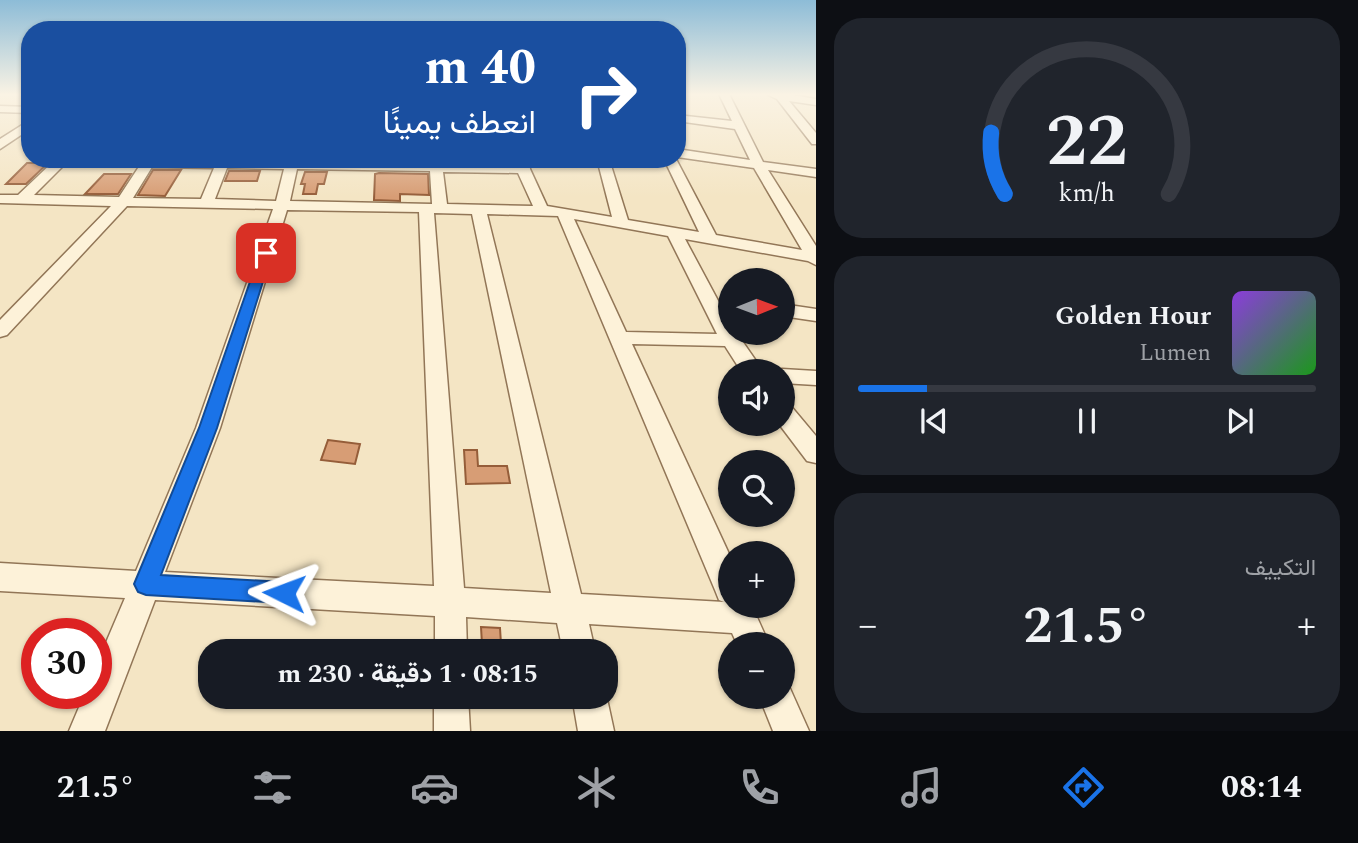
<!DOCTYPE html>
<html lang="ar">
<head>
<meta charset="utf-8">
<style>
	body { margin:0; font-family:Spectral,Vazirmatn,serif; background:#20242c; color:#f1f3f6; direction:rtl; height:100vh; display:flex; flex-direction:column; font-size:26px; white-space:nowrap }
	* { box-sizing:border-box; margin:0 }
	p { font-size:23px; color:#9ea1a6 }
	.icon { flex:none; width:38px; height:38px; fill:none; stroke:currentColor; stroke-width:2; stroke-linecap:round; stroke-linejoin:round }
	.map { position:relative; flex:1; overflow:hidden; direction:ltr }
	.side { display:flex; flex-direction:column; gap:18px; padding:18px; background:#0d0f14; width:542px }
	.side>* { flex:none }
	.hud { position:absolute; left:21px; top:21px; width:665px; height:147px; border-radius:28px; box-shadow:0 2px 5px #0004; direction:rtl; background:#1a4fa0; color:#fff; overflow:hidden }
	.needle { width:46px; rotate:89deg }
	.buttons { position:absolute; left:718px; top:268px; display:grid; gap:14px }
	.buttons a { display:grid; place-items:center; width:77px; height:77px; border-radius:50%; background:#171b24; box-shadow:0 2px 5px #0004; font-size:35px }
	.speed { position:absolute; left:21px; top:618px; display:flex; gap:14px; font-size:35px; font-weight:700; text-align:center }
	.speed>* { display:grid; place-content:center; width:91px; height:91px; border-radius:50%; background:#171b24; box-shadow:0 2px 5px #0004; line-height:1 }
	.speed .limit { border:10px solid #d22; background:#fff; color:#111 }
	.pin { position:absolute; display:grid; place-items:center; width:60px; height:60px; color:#fff; margin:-30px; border-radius:14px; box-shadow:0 4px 10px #0006 }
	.me { position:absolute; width:77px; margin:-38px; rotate:273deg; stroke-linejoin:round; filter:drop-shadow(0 0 5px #0008) }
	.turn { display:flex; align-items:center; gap:24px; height:147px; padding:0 35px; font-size:32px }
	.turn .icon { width:91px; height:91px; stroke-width:2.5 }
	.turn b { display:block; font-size:49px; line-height:60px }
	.big { font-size:52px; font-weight:700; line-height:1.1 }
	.side .tile { flex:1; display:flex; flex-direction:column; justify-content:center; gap:10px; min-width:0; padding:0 24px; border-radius:28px; background:#20242c }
	.side .dial { align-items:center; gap:0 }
	.dial svg { height:182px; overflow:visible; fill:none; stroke:#363941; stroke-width:7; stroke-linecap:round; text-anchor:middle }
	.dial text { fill:#f1f3f6; stroke:none }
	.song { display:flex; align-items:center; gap:21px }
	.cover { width:84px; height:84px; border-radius:10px; background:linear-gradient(135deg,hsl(270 70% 55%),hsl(120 70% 35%)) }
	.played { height:7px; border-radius:4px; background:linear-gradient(90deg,#1a73e8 15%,#363941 15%) }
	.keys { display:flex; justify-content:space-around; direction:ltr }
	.heat { display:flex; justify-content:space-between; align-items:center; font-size:38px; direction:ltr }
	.trip { position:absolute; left:198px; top:639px; width:420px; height:70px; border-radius:28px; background:#171b24; box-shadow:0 2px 5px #0004; font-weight:700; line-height:70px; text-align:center; direction:rtl }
	.tab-bar { display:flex; height:112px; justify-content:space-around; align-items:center; background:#090b0e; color:#9ea1a6 }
	.tab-bar .icon { width:49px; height:49px }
	.tab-bar .current { color:#1a73e8 }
	.tab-bar b { font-size:32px; color:#f1f3f6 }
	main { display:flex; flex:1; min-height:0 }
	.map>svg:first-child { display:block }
	.building { fill:#d79d75; stroke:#955d39; stroke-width:2 }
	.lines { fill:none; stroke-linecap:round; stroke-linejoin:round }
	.minor-casing { stroke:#927657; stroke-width:3 }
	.minor { fill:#fdf2d9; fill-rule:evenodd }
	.route { fill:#1a73e8; stroke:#114b97; stroke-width:2 }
</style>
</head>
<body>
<main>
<section class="side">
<div class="tile dial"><svg viewBox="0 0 100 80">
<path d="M14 69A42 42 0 1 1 86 69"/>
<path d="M14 69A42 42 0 0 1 8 42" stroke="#1a73e8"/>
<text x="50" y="56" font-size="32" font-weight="700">22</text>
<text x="50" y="72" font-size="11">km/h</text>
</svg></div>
<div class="tile">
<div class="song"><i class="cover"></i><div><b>Golden Hour</b><p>Lumen</p></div></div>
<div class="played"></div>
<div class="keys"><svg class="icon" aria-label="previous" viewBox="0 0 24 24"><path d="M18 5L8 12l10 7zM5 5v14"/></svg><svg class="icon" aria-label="pause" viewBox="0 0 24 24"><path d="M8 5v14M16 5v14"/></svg><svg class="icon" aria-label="next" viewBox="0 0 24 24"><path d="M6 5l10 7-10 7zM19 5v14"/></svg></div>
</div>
<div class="tile"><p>التكييف</p>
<div class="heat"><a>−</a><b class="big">21.5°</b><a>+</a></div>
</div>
</section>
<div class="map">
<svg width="816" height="731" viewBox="0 0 816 731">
	<rect width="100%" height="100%" fill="#f4e5c4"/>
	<path class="building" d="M27,163H48L26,184H6Z
		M153,170H181L165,196L138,195Z
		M229,171H260L257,181H225Z
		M305,172H327L324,184H318L316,194H303L305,184H301Z
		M379,173L428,174L429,195L400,194V201L374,200L375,174Z
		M104,174H131L118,194H85Z
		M328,440L360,444L355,464L321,460Z
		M464,450H477L478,466H507L510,483L466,484Z
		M481,627L500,628L501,644H482Z"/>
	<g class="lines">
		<g class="minor-casing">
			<path id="minor" d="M719,94H729L763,162L816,169V177L768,170L816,246V265L808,261L685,239L730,323V332H736L763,371H741L725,346L632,344L730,556V606H752L769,644H737L732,633L589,624L595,651H563L557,623L466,617L467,651H435V616L155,600L105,731H69L85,693H96V666L125,598L0,591V563L136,571L196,428L273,209L127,206L7,335L0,337V320L111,206L0,203V195H18L56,159H70L34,195L119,197L144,159H299V162L429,164V159H441L442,164L517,165V159H529L530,169L547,206L612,217L597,159H609L628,220L699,232L664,159H676L716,235L802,250L754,168L677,157V149L750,160L735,129L677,121V115L732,121ZM152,167L214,168L201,199L133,198ZM227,168L284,169L276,201L215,199ZM297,169L430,171L432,204L290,201ZM443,172L518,173L533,206L447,204ZM287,210L419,212L434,586L165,572L220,428ZM434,213L472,214L551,593L464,588ZM487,214L558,216L715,590L719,600L724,602L581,594ZM574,219L668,236L717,334L626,332Z
				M787,94L816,99V105L789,101L816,133V144H812L777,99L768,95Z
				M0,106L30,107V113L0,112Z
				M30,120V129L0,149V139Z
				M782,304L816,309V321L782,316Z
				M782,369L816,371V385L782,383V371H774Z
				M782,403L790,405L816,436V463L807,461L779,424H782Z
				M782,681L788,684L809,731H773L759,696H782Z
				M606,694L614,731H578L572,696H606Z
				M434,696H468L470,731H434Z"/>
		</g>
		<use href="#minor" class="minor"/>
	</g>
	<linearGradient id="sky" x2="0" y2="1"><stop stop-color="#8dbcd7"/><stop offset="0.48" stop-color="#faf3e4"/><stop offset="1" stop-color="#faf3e4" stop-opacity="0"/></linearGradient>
	<rect width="816" height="197" fill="url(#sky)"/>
	<path class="route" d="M266,250L272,253L217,428L161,575L284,582L292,585L295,593L292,600L284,603L146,595L138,592L134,584L199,428L260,253Z"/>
</svg>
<div class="buttons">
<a><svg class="needle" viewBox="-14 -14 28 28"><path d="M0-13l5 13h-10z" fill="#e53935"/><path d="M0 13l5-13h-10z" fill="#9ea1a6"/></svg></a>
<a><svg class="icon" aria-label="sound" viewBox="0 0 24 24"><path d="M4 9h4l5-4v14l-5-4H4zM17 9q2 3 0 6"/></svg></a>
<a><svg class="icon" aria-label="search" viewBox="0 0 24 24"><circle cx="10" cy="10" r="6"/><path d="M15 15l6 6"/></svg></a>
<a>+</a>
<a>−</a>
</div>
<div class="speed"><div class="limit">30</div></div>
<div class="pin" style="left:266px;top:253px;background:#d93025"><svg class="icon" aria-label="arrive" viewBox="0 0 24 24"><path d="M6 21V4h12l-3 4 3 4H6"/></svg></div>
<svg class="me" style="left:284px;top:593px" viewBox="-20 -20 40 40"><path d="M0-17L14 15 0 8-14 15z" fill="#1a73e8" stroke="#fff" stroke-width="4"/></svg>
<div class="trip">08:15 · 1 دقيقة · 230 m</div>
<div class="hud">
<div class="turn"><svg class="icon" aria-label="right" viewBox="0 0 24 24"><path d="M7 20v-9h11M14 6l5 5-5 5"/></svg><div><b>40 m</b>انعطف يمينًا</div></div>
</div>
</div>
</main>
<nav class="tab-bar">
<b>08:14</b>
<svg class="icon current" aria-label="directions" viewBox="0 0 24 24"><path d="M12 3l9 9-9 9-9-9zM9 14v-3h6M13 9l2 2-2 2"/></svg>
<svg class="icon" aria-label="music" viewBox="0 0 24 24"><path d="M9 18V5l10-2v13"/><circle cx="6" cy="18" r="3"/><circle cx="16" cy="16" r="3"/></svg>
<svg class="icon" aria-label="phone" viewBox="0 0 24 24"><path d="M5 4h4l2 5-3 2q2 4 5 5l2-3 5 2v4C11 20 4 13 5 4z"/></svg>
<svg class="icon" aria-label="climate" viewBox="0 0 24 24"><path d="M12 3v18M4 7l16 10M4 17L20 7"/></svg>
<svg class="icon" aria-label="car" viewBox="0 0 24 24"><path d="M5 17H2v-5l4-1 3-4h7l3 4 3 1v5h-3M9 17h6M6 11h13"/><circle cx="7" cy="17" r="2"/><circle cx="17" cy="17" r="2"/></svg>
<svg class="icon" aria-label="filters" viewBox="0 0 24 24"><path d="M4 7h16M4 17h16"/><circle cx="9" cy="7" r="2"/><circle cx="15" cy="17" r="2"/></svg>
<b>21.5°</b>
</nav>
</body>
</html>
